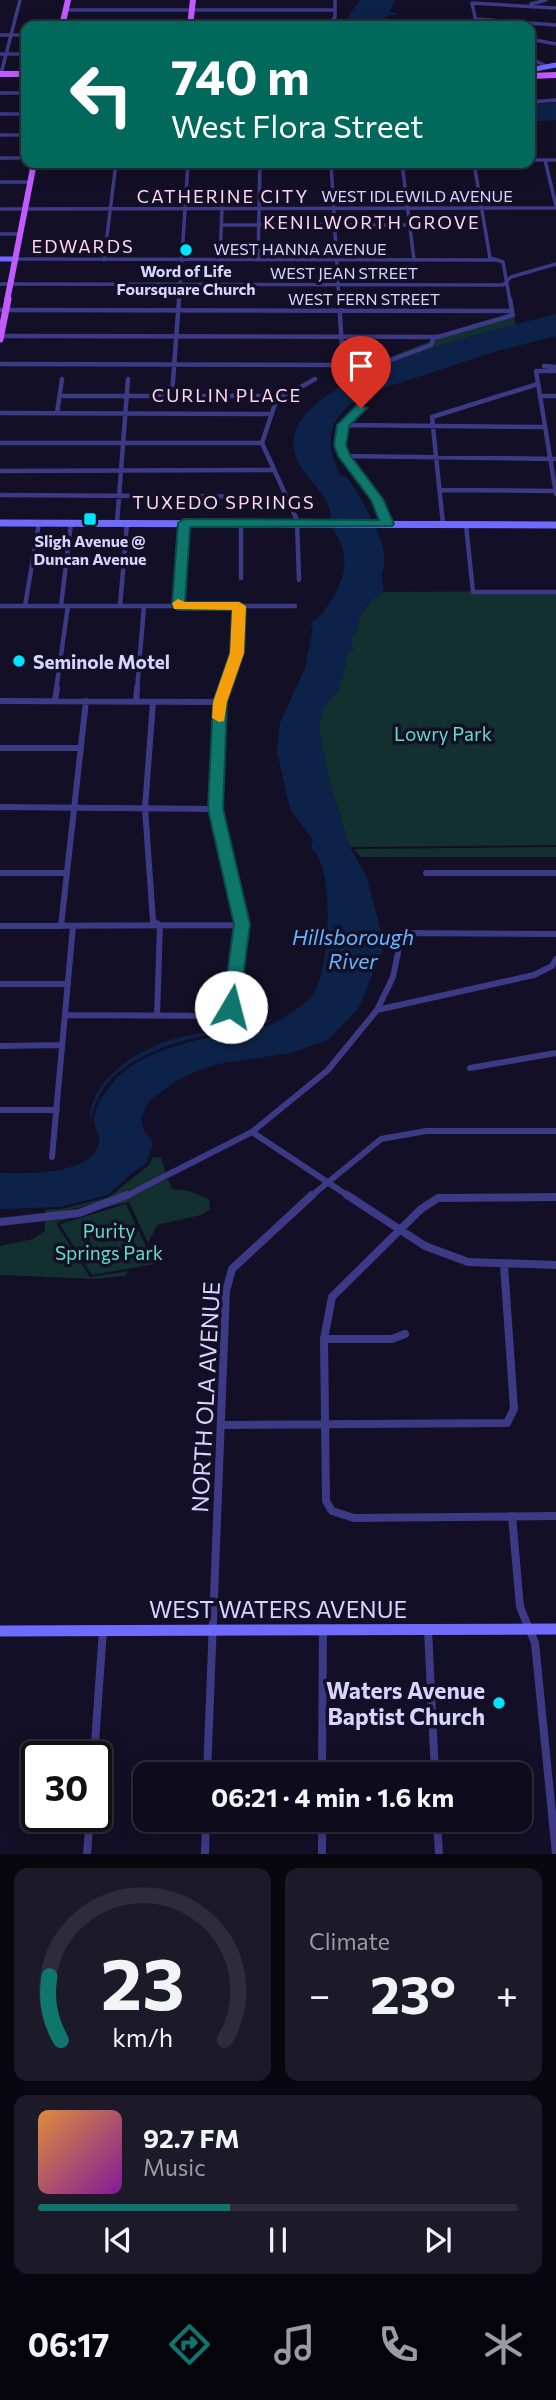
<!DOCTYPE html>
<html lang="en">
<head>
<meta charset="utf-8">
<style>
	body { margin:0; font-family:Commissioner,sans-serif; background:#1c1929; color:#f1f3f6; height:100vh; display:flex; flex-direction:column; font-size:26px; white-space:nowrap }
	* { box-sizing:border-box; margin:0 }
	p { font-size:23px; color:#9b9ba3 }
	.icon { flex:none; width:38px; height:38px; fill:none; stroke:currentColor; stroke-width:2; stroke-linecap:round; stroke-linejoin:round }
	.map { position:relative; height:1854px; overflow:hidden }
	.details { display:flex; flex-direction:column; gap:14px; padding:14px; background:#08060f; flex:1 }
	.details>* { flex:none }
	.guide { position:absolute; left:21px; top:21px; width:514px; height:147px; border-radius:14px; box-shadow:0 4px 18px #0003,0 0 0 2px #2e2b3b; background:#00695c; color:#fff; overflow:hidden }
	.speed { position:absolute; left:21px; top:1741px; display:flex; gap:14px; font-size:35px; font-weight:700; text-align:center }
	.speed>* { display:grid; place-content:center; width:91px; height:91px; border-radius:50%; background:#0e0b1c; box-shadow:0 4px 18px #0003,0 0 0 2px #2e2b3b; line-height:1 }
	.speed .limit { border:4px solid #111; border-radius:10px; background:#fff; color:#111 }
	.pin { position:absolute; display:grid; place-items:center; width:60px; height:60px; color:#fff; margin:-72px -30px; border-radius:50% 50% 50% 0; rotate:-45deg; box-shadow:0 0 7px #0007 }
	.pin .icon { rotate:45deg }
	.me { position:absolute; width:77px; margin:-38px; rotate:8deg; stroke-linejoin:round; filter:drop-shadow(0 0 5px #0008) }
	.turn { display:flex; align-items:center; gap:24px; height:147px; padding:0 35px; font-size:32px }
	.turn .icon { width:91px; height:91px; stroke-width:2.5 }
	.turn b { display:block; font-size:49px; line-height:60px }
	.big { font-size:52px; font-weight:700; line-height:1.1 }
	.details .tile { flex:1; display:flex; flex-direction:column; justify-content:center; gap:10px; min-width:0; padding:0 24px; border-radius:14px; background:#1c1929 }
	.details .dial { align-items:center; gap:0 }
	.dial svg { height:182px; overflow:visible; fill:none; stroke:#2e2b3b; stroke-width:7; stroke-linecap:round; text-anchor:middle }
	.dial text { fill:#f1f3f6; stroke:none }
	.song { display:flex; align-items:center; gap:21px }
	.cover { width:84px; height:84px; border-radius:10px; background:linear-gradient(135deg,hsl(30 70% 55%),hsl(290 70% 35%)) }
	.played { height:7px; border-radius:4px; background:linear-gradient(90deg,#0f766e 40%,#2e2b3b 40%) }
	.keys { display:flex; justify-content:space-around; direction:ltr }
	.heat { display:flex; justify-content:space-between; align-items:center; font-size:38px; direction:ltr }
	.details .tiles { flex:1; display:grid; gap:14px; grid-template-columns:1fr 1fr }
	.tile:last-child { grid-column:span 2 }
	.trip { position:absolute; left:133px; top:1762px; width:399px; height:70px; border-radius:14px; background:#0e0b1c; box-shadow:0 4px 18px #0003,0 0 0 2px #2e2b3b; font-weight:700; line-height:70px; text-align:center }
	.tabs { display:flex; height:112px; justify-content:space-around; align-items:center; background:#06040b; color:#9b9ba3 }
	.tabs .icon { width:49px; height:49px }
	.tabs .selected { color:#0f766e }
	.tabs b { font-size:32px; color:#f1f3f6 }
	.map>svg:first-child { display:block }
	.green { fill:#12302f }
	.water { fill:#0c2248 }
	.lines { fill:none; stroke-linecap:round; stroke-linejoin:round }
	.street-far3 { stroke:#3d3a85; stroke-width:3.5 }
	.street-far2 { stroke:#3d3a85; stroke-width:4.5 }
	.street-far1 { stroke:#3d3a85; stroke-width:6 }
	.street { stroke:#3d3a85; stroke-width:8 }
	.secondary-far2 { stroke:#6f6bff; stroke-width:5 }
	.secondary-far1 { stroke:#6f6bff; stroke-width:7 }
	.secondary { stroke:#6f6bff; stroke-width:11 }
	.primary-far1 { stroke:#c25bff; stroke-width:6 }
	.primary { stroke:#c25bff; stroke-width:7 }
	.route { fill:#0f766e; stroke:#0a4d48; stroke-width:2 }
	.slow { fill:#f59e0b }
	.poi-dot { fill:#00e5ff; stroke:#130f26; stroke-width:2.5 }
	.labels { text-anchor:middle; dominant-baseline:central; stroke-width:7; stroke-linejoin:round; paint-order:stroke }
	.far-street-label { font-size:16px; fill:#d9d4ff; stroke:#130f26 }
	.far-poi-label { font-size:16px; font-weight:bold; fill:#d9d4ff; stroke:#130f26 }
	.far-neighbourhood-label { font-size:18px; letter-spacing:2px; fill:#ffd6f0; stroke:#130f26 }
	.poi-label { font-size:19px; font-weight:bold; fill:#d9d4ff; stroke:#130f26; text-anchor:start }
	.park-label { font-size:19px; fill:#5fe0c0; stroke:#130f26 }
	.water-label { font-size:21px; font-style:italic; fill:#62b6ff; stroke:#130f26 }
	.near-street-label { font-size:23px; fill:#d9d4ff; stroke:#130f26 }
	.near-poi-label { font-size:23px; font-weight:bold; fill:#d9d4ff; stroke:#130f26; text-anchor:end }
</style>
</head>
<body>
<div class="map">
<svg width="556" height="1854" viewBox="0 0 556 1854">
	<rect width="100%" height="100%" fill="#130f26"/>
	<path class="green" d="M514,316L516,325L365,376H341L438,338Z
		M556,591V845L350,847L326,773L319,728L324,707L338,691L349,650L353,651L351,638L359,628V617L373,598L380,597L383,592Z
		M556,847V857H361L354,849Z
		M153,1157L161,1158L166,1173C125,1193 91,1208 45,1214V1210L62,1209L109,1197L149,1165Z
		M168,1179L172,1189L189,1191L209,1199L210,1209L201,1215L157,1225L148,1243L129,1202L107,1207Z
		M126,1204L154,1264L92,1275L60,1224Z
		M73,1217L58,1222L57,1225L90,1277L128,1271L125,1276L97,1279L0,1275V1246L33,1239L45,1231V1221Z"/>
	<path class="water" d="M360,0H395L390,11L398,14L387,16L376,26H341Z
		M556,103V120L530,122V104Z
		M556,314V336L494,352L369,393C334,410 321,435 339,472C342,480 341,473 347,478C355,485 377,529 381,540C383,547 385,560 384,567C383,572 381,573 382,577C383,586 386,589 380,597L373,598L359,616V628L351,638L354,651L349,650L338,691L324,707L319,728L333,796L350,847L366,875L382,935V952L358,1009L328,1040L291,1053L218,1064L195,1072L176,1081L149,1101L141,1118L143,1128L153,1143L147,1163L132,1173L108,1195L61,1207L0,1209V1173C24,1174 95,1175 99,1142C100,1133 95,1129 94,1122C92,1106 115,1078 127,1069C158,1047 195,1040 232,1033C247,1030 264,1029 278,1021C288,1015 304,1005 312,996C330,974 336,864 311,849L313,840L290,809L277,752L280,723L305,668L313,628L310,624C313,620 318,619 322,614C343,585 355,559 332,528C329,523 331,518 330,512C329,504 323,495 318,489C306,474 291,460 294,438C304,371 500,329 556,314Z
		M275,1019L263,1025C206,1034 97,1049 91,1124C84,1083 139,1048 174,1039C207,1030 242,1028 275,1019Z"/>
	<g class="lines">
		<path class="street-far3" d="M472,3L556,8
			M472,3L477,26
			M531,4L546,0
			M66,10H335
			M475,19L556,25
			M62,25H328
			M328,26L335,17V0
			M400,26L404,23L476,22
			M0,35H26
			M530,39L556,44
			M0,54H26
			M530,58L548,67
			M1,74L20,0
			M0,93H26
			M530,102L556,100
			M0,114H26
			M0,135H26
			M0,158H26
			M530,160H556
			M545,160L556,206
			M331,163L339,301
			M402,163L414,260
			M474,163L490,258L503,262L510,301
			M0,182H31
			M0,209L556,208
			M222,225H410
			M0,234H21
			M16,259L499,260
			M104,260L116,163
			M220,260L222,207
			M258,260L260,163
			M0,284L503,285L511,277L556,264
			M179,301L188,163"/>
		<path class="street-far2" d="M510,299L512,311
			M0,310L512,311
			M0,336L438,337L513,315L512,311
			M388,361L431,345L434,337
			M0,364L343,365L339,299
			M544,366L556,367
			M556,371H536L556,494
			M172,395L179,299
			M60,396H282
			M540,396H556
			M361,408L343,425L342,452L377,499L388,524
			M0,413L272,414
			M57,413L62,379
			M343,425L545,427
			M0,443H262
			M344,456L556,459
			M0,471L272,470
			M440,490L555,491
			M0,495L285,497
			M117,523L128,379
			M241,523V578
			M443,524L432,417L538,384
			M466,525L473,592H556
			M299,580L297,520L262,443L276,401L315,379
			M0,606H295
			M25,606L39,523
			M61,606L71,523
			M120,606L127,523
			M178,606L184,523
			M56,690L68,606
			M137,690L144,606
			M224,690L237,653L239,606"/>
		<path class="street-far1" d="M0,701L220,702
			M55,701L57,688
			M136,702L137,688
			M153,702L145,808L153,921L160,925L157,1016
			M0,748H81
			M0,807L216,809
			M0,873H67
			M426,873H556
			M0,926L242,925
			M61,926L86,701
			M0,984H68
			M377,1010L534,975L552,966L556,959
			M66,1015L227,1016L231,1007L242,924L216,809L220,702L225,688
			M0,1046L62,1045
			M470,1068L556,1053
			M0,1110H57
			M252,1132L350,1197
			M52,1157L73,926
			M124,1197L252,1132L328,1070L377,1010L393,977L402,933L556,934
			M310,1197L381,1139L426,1131H556"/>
		<path class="street" d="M347,1195L425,1246L468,1262L556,1265
			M556,1197L438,1198L421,1209L332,1297L324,1339L326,1501L332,1511L354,1518L556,1516
			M0,1222L79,1213L127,1195
			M324,1339H392L405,1334
			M222,1425L507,1423L514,1409L504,1265
			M512,1516L520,1607L535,1643L556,1854
			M428,1630L435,1774
			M94,1757L103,1630
			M207,1774L226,1291L232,1269L312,1195
			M322,1774L323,1630
			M322,1820V1854
			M437,1820L439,1854
			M87,1854L90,1816
			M205,1854L206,1820"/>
		<path class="secondary-far2" d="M530,70L556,65
			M0,259H16"/>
		<path class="secondary-far1" d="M0,523L556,525"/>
		<path class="secondary" d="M0,1631L556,1629"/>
		<path class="primary-far1" d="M62,26L68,0
			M190,26L193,0
			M0,74H26
			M530,76L556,75
			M7,301L34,163"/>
		<path class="primary" d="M0,339L8,299"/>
	</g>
	<path class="route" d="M357,405L367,408L349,426L346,445L350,455L383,499L394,524L392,526L190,527L185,602H239L246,606L244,653L227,702L223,809L250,924L239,1007L231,1013L223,1007L234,924L208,809L213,702L230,653L232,610H178L172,606L178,523L184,519L379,520L371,500L338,456L334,445L337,425Z"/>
	<path class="slow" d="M178,599L185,602H239L246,606L244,653L227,702L224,721L219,722L212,718L213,702L230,653L232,610L174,609L172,603Z"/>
	<g class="poi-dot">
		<circle cx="186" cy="250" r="7"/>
		<rect x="83" y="512" width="14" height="14" rx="3.5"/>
		<circle cx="19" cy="661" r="7"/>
		<circle cx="499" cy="1703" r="7"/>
	</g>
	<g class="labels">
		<g class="far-street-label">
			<text x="417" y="195">WEST IDLEWILD AVENUE</text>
			<text x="300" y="248">WEST HANNA AVENUE</text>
			<text x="344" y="272">WEST JEAN STREET</text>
			<text x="364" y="298">WEST FERN STREET</text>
		</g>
		<g class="far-poi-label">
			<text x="186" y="270">Word of Life<tspan x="186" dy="18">Foursquare Church</tspan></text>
			<text x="90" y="540">Sligh Avenue @<tspan x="90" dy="18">Duncan Avenue</tspan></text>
		</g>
		<g class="far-neighbourhood-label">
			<text x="223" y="196">CATHERINE CITY</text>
			<text x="372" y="222">KENILWORTH GROVE</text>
			<text x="83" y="246">EDWARDS</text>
			<text x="227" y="395">CURLIN PLACE</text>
			<text x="224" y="502">TUXEDO SPRINGS</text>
		</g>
		<g class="poi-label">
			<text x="33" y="661">Seminole Motel</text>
		</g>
		<g class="park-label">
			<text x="443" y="733">Lowry Park</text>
			<text x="109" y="1230">Purity<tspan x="109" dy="22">Springs Park</tspan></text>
		</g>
		<g class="water-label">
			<text x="353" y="936">Hillsborough<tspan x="353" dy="24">River</tspan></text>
		</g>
		<g class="near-street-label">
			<text transform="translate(205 1397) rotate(-87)">NORTH OLA AVENUE</text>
			<text x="278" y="1609">WEST WATERS AVENUE</text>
		</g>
		<g class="near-poi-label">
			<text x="485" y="1690">Waters Avenue<tspan x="485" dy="26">Baptist Church</tspan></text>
		</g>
	</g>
</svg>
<div class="speed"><div class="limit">30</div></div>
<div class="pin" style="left:361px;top:408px;background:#d93025"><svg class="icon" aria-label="arrive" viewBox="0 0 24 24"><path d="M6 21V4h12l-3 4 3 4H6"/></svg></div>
<svg class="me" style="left:231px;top:1007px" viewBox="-20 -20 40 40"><circle r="19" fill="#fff"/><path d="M0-13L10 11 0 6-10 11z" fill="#0f766e"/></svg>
<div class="trip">06:21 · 4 min · 1.6 km</div>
<div class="guide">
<div class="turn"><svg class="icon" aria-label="left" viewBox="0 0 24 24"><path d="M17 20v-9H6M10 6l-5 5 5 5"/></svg><div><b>740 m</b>West Flora Street</div></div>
</div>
</div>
<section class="details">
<div class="tiles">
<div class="tile dial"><svg viewBox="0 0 100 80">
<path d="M14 69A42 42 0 1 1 86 69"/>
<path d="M14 69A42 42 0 0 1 9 41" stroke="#0f766e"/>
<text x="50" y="56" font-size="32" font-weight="700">23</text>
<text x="50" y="72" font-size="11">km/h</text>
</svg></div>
<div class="tile"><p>Climate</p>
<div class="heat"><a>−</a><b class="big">23°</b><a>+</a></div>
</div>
<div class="tile">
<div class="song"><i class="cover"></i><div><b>92.7 FM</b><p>Music</p></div></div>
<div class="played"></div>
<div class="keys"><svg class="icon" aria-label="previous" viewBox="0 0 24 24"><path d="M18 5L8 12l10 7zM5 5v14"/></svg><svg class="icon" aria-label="pause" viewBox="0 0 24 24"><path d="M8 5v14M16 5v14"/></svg><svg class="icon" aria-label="next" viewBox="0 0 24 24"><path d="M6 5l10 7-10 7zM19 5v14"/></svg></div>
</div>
</div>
</section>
<nav class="tabs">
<b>06:17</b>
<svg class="icon selected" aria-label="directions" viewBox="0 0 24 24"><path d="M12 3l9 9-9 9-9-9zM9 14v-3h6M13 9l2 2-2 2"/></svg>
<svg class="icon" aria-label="music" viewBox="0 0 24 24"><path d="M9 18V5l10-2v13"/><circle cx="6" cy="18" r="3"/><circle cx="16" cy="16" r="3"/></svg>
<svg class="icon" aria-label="phone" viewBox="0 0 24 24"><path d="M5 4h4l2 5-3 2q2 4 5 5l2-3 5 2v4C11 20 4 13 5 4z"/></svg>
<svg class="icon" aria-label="climate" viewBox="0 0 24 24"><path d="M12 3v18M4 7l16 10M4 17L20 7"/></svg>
</nav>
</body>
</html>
